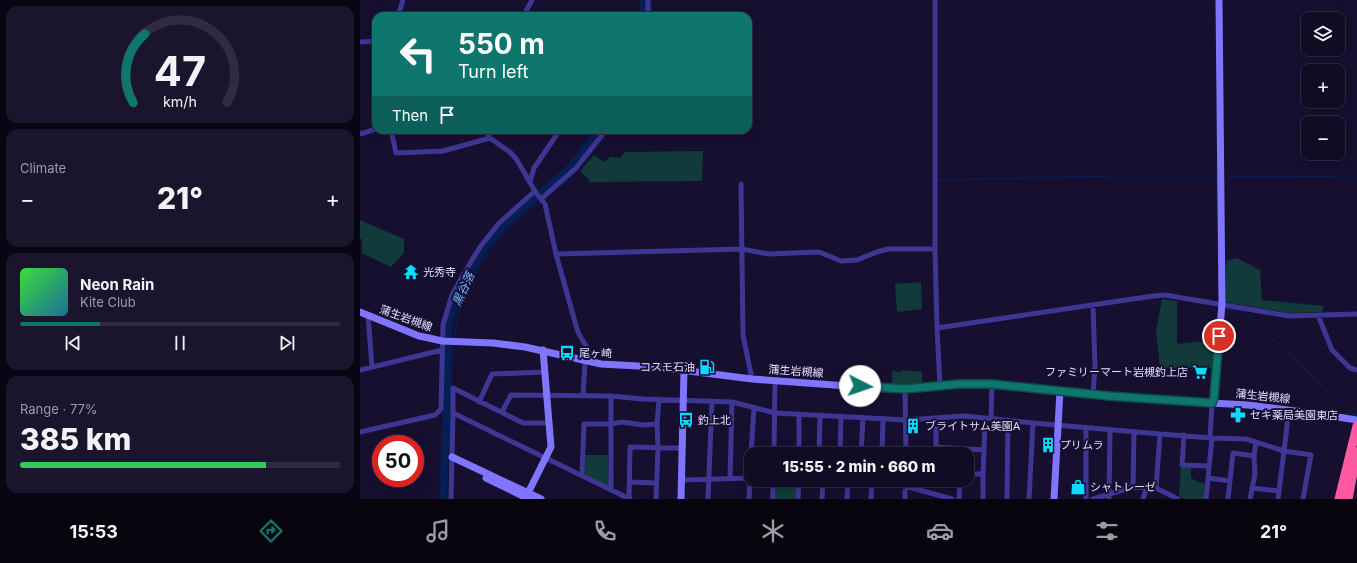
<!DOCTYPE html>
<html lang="en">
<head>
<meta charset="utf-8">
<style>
	body { margin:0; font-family:Inter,"Noto Sans JP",sans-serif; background:#1a142c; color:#f1f3f6; height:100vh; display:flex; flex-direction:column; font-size:15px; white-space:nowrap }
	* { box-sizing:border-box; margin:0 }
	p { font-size:13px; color:#9c9ba6 }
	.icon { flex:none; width:22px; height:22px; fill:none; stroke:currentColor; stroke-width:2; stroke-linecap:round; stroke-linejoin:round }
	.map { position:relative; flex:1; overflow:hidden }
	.panel { display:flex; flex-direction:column; gap:6px; padding:6px; background:#090614; width:360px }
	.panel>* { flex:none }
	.hud { position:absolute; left:12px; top:12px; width:380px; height:122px; border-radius:12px; box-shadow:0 2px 10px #0003,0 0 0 1px #302b41; background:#0f766e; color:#fff; overflow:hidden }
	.controls { position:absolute; left:941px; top:12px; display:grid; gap:8px }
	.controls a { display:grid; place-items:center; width:44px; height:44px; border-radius:8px; background:#110b24; box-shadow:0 2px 10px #0003,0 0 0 1px #302b41; font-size:20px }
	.speed { position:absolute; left:12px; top:435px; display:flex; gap:8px; font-size:20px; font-weight:700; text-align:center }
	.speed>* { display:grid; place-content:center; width:52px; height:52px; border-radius:50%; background:#110b24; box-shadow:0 2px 10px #0003,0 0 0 1px #302b41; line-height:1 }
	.speed .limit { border:6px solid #d22; background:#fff; color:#111 }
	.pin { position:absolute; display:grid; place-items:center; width:34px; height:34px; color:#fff; margin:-17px; border:2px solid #fff; border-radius:50%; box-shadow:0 1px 4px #0007 }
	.me { position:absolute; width:44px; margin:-22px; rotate:94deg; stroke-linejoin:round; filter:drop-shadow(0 0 3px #0008) }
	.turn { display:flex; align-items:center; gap:14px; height:84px; padding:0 20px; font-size:18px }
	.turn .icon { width:52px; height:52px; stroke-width:2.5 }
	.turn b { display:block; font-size:28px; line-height:34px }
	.then { display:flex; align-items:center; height:38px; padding:0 20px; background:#0003; gap:8px; font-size:15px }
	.big { font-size:30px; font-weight:800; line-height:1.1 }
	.panel .widget { flex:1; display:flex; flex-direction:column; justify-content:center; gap:6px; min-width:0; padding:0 14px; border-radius:12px; background:#1a142c }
	.panel .dial { align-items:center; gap:0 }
	.dial svg { height:104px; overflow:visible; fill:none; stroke:#302b41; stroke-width:7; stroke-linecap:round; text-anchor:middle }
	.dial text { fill:#f1f3f6; stroke:none }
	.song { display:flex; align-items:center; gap:12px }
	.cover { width:48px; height:48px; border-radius:6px; background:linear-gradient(135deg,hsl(120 70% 55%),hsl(200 70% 35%)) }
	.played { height:4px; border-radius:2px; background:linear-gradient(90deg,#0f766e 25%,#302b41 25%) }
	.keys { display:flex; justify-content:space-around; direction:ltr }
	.heat { display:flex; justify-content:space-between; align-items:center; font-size:22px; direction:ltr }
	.charge { height:6px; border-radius:3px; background:linear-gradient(90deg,#34c759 77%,#302b41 0) }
	.trip { position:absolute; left:384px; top:447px; width:230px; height:40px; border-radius:12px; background:#110b24; box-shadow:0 2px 10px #0003,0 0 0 1px #302b41; font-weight:800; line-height:40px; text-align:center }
	.dock { display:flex; height:64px; justify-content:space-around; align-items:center; background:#07040e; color:#9c9ba6 }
	.dock .icon { width:28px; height:28px }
	.dock .current { color:#0f766e }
	.dock b { font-size:18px; color:#f1f3f6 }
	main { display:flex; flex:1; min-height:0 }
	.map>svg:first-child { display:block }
	.green { fill:#123a3a }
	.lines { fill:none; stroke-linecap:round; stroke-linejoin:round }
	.stream { stroke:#061e53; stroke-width:1.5 }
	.river { stroke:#061e53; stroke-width:8 }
	.street { stroke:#3e3693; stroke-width:5 }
	.secondary { stroke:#7f75ff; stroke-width:7 }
	.highway { stroke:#ff59a0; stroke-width:9 }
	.route-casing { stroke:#0a4d48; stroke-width:10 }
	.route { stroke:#0f766e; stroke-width:7 }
	.labels { text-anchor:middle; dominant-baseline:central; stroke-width:4; stroke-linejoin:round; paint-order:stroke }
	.poi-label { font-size:11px; fill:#e3deff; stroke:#170f30; text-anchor:start }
	.street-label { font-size:11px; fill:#e3deff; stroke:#170f30 }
	.water-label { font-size:12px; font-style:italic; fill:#6cb4ff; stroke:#170f30 }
</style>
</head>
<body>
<main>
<section class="panel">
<div class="widget dial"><svg viewBox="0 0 100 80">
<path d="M14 69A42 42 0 1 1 86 69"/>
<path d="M14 69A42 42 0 0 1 23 16" stroke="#0f766e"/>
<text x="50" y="56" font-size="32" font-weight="700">47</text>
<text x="50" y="72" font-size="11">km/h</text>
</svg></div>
<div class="widget"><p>Climate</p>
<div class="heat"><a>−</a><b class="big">21°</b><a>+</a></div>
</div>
<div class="widget">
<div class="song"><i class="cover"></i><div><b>Neon Rain</b><p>Kite Club</p></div></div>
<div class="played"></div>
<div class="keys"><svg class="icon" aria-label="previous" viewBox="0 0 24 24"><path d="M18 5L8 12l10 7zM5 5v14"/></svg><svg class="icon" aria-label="pause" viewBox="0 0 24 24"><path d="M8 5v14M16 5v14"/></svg><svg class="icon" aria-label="next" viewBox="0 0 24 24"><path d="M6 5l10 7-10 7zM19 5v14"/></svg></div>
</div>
<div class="widget"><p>Range · 77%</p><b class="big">385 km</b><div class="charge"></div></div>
</section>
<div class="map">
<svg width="997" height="499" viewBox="0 0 997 499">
	<rect width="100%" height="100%" fill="#170f30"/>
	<path class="green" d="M343,151L342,181L228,182L229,180L220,171L234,155L245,162L250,157L260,158L265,152Z
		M0,220L44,239V253L31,267L2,253V239H0Z
		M876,258L887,263L900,270L902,300L964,306L962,312L928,313L865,302L866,261Z
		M561,282L562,309L537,312L535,284Z
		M802,299L817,301V344L853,340V368H800L796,331Z
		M541,370L562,372V384L546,385L532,384V371L541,372Z
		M225,455H248L249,485L248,486L225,475Z
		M821,467H831V478L838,482L845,483L844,499H824L819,496Z
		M417,481H435L436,482V499H415L416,482Z"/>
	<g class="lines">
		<path class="stream" d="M291,16L292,0
			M219,167L242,141L250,130
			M868,177L997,176
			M577,180L756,176H857L858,212
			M184,200L216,172
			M865,309L883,311L984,406
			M94,340C98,298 118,259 148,230C159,220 170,211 181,202
			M93,363V343
			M986,413L997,415"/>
		<path class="river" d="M284,16V0
			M83,499L88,387L87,338L90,318L96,299L109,272L125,246L145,224L211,167L240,130"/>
		<path class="street" d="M575,0V249L577,328L580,386
			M165,13L172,0
			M38,16L43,0
			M288,16V0
			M0,42L16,41
			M31,130L36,153L83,151L130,138
			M125,130L130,138L151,153L157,160L176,193L185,204L196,254L217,329C221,341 231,350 233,363
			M0,134L16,129
			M170,182L174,168L200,130
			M381,184L383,335L392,379
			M181,199L216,168L246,130
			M196,254L382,249L408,254L459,252L481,261L497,260L517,252L528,249H575
			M8,315L12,367
			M958,315L972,350L990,368L997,370
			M577,328L793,296L805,295L929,316L997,314
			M0,370L82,350
			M545,389L546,454
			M733,394L735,367L733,305
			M223,396L225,361
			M119,402L132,374L184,372
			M142,412L151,395L251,396L283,399L372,402L415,413L546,420L604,416L625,418
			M631,419L632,384
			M189,423H163L93,388V413L270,499
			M673,423L800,434L796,488
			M0,432L75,415L81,409L83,325L92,295L106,270L120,247L139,223L175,191
			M800,434L852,438L886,439L924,451L951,455L943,499
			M824,435L822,465L849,466
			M850,438L852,403
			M576,447V419
			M546,448L559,454
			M624,450L625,418L673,423L669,499
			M391,454L394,407
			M414,454L415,380
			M439,454V414
			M459,454L460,415
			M480,454L481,416
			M501,454L503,417
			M522,454L523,418
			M575,454L576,447L624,450L623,474H607
			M222,475L224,424H251L262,422L283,425L297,424
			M848,478L870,481
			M370,479L372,402
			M322,480L391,478
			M523,480L592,499
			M270,482L296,483
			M773,487L774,432
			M892,488L919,491
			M251,490V396
			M91,499L93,413
			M269,499L270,447L323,448
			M296,499L298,447L297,424L299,399
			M348,499L352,401
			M389,499L391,456
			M413,499V480
			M438,499L439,480
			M462,499L463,480
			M487,499L488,480
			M511,499L512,480
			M545,499V480
			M599,499L600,480
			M623,499V474
			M647,499L648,420
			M726,499V428
			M733,499L773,487L796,488L818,499
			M749,499L750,430
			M783,499L787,487
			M846,499L852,438
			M868,499L873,453L894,456
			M890,499L895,474L894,456L896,442
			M918,499L929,410"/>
		<path class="secondary" d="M0,312L59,336L69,338L82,341L133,343L165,347L241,364L297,367L392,379L529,389L554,388L599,384H632L778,399L888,405L959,414L997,420
			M852,403L854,398L862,304L859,0
			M92,457L181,499
			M126,478L169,499
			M165,499L191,447L183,350
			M321,499L324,370
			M694,499L700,391"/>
		<path class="highway" d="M979,499L997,426
			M988,499L997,452"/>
	</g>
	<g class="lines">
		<g class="route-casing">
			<path id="route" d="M500,386L545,389L599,384H632L749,396L852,403L854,398L859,336"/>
		</g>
		<use href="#route" class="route"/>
	</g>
	<defs>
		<g id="temple-bare" transform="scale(1.2)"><path d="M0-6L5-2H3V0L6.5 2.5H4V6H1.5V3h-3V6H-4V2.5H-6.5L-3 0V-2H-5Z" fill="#0adbff" stroke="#170f30" stroke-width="2.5" paint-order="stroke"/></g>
		<g id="bus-bare" transform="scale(1.2)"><path d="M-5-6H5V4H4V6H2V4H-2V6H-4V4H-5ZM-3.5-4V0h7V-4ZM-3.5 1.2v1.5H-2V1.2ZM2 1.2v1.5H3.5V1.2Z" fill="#0adbff" stroke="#170f30" stroke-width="2.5" paint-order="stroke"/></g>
		<g id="fuel-bare" transform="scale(1.2)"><path d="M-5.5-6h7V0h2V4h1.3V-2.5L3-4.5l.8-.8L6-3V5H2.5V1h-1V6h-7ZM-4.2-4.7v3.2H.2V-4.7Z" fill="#0adbff" stroke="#170f30" stroke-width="2.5" paint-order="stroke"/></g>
		<g id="supermarket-bare" transform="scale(1.2)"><path d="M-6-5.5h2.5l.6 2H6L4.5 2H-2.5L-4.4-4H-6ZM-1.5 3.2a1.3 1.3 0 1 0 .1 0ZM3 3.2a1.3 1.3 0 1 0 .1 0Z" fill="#0adbff" stroke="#170f30" stroke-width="2.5" paint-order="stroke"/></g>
		<g id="pharmacy-bare" transform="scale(1.2)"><path d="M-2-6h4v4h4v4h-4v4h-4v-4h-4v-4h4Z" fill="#0adbff" stroke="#170f30" stroke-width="2.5" paint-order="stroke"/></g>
		<g id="building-bare" transform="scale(1.2)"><path d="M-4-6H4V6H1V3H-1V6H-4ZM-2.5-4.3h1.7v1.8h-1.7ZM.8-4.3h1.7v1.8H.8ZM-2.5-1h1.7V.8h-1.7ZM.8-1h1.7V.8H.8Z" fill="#0adbff" stroke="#170f30" stroke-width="2.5" paint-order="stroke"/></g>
		<g id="shop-bare" transform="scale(1.2)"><path d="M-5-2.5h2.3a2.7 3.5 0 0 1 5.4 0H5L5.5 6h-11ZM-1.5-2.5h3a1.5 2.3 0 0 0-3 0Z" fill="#0adbff" stroke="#170f30" stroke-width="2.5" paint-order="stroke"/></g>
	</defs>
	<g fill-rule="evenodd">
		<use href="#temple-bare" x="51" y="272"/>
		<use href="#bus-bare" x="207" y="353"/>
		<use href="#fuel-bare" x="347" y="367"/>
		<use href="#supermarket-bare" x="840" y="372"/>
		<use href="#pharmacy-bare" x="878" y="415"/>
		<use href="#bus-bare" x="326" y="420"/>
		<use href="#building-bare" x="553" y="426"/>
		<use href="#building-bare" x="688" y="445"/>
		<use href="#shop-bare" x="718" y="487"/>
	</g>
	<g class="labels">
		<g class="poi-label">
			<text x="63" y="272">光秀寺</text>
			<text x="219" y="353">尾ヶ崎</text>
			<text x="335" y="367" text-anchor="end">コスモ石油</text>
			<text x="828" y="372" text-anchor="end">ファミリーマート岩槻釣上店</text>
			<text x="890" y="415">セキ薬局美園東店</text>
			<text x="338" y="420">釣上北</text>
			<text x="565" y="426">ブライトサム美園A</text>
			<text x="700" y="445">プリムラ</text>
			<text x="730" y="487">シャトレーゼ</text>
		</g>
		<g class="street-label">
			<text transform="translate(46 318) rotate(20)">蒲生岩槻線</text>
			<text transform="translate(436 371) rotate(4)">蒲生岩槻線</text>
			<text transform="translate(903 396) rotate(6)">蒲生岩槻線</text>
		</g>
		<g class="water-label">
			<text transform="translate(103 289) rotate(-65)">黒谷落</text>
		</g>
	</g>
</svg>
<div class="controls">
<a><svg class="icon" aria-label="layers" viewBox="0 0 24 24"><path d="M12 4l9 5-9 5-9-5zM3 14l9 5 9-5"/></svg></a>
<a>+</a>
<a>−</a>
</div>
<div class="speed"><div class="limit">50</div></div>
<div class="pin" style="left:859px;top:336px;background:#d93025"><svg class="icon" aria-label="arrive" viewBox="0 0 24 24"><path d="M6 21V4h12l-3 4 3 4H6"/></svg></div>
<svg class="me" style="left:500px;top:386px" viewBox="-20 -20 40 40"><circle r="19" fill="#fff"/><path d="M0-13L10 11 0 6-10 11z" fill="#0f766e"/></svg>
<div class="trip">15:55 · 2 min · 660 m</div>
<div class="hud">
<div class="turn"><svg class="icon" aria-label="left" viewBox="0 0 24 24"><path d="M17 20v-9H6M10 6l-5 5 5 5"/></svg><div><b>550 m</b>Turn left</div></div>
<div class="then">Then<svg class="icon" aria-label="arrive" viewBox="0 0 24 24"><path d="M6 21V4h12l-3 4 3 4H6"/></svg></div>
</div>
</div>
</main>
<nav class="dock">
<b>15:53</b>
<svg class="icon current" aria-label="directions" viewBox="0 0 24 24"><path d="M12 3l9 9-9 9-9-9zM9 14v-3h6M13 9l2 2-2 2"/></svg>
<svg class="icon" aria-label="music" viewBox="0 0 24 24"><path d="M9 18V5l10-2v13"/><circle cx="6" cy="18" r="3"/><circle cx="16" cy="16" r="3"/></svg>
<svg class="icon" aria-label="phone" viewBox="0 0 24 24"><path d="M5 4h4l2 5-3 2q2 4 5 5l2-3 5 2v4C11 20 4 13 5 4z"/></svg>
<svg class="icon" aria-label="climate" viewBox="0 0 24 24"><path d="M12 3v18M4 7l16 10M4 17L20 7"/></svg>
<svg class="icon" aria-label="car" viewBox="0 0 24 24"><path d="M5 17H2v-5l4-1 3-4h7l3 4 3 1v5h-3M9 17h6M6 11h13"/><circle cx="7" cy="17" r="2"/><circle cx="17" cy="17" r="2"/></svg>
<svg class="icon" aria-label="filters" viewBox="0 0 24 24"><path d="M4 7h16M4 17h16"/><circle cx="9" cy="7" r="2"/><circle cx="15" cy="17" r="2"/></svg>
<b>21°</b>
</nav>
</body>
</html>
